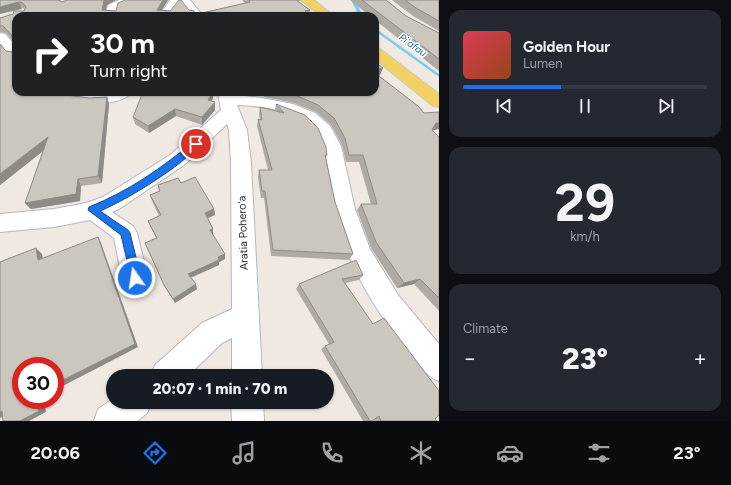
<!DOCTYPE html>
<html lang="en">
<head>
<meta charset="utf-8">
<style>
	body { margin:0; font-family:Figtree,sans-serif; background:#242831; color:#f1f3f6; height:100vh; display:flex; flex-direction:column; font-size:15px; white-space:nowrap }
	* { box-sizing:border-box; margin:0 }
	p { font-size:13px; color:#9ea1a6 }
	.icon { flex:none; width:22px; height:22px; fill:none; stroke:currentColor; stroke-width:2; stroke-linecap:round; stroke-linejoin:round }
	.map { position:relative; flex:1; overflow:hidden }
	.sheet { display:flex; flex-direction:column; gap:10px; padding:10px; background:#0d0f14; width:292px }
	.sheet>* { flex:none }
	.banner { position:absolute; left:12px; top:12px; width:367px; height:84px; border-radius:12px; box-shadow:0 1px 3px #0004; background:#202124; color:#fff; overflow:hidden }
	.speed { position:absolute; left:12px; top:357px; display:flex; gap:8px; font-size:20px; font-weight:700; text-align:center }
	.speed>* { display:grid; place-content:center; width:52px; height:52px; border-radius:50%; background:#171b24; box-shadow:0 1px 3px #0004; line-height:1 }
	.speed .limit { border:6px solid #d22; background:#fff; color:#111 }
	.pin { position:absolute; display:grid; place-items:center; width:34px; height:34px; color:#fff; margin:-17px; border:2px solid #fff; border-radius:50%; box-shadow:0 1px 4px #0007 }
	.me { position:absolute; width:44px; margin:-22px; rotate:347deg; stroke-linejoin:round; filter:drop-shadow(0 0 3px #0008) }
	.turn { display:flex; align-items:center; gap:14px; height:84px; padding:0 12px; font-size:18px }
	.turn .icon { width:52px; height:52px; stroke-width:2.5 }
	.turn b { display:block; font-size:28px; line-height:34px }
	.big { font-size:30px; font-weight:800; line-height:1.1 }
	.sheet .tile { flex:1; display:flex; flex-direction:column; justify-content:center; gap:6px; min-width:0; padding:0 14px; border-radius:12px; background:#242831 }
	.sheet .dial { align-items:center; gap:0 }
	.dial b { font-size:52px; line-height:1 }
	.song { display:flex; align-items:center; gap:12px }
	.cover { width:48px; height:48px; border-radius:6px; background:linear-gradient(135deg,hsl(350 70% 55%),hsl(20 70% 35%)) }
	.played { height:4px; border-radius:2px; background:linear-gradient(90deg,#1a73e8 40%,#363941 40%) }
	.keys { display:flex; justify-content:space-around; direction:ltr }
	.heat { display:flex; justify-content:space-between; align-items:center; font-size:22px; direction:ltr }
	.trip { position:absolute; left:106px; top:369px; width:228px; height:40px; border-radius:20px; background:#171b24; box-shadow:0 1px 3px #0004; font-weight:800; line-height:40px; text-align:center }
	.tab-bar { display:flex; height:64px; justify-content:space-around; align-items:center; background:#090b0e; color:#9ea1a6 }
	.tab-bar .icon { width:28px; height:28px }
	.tab-bar .on { color:#1a73e8 }
	.tab-bar b { font-size:18px; color:#f1f3f6 }
	main { display:flex; flex:1; min-height:0 }
	.map>svg:first-child { display:block }
	.lines { fill:none; stroke-linecap:round; stroke-linejoin:round }
	.stream { fill:#75cff0; fill-rule:evenodd }
	.minor-casing { stroke:#b4b7c1; stroke-width:2 }
	.major-casing { stroke:#c9c9c9; stroke-width:2 }
	.minor { fill:#fff; fill-rule:evenodd }
	.major { fill:#f2d163; fill-rule:evenodd }
	.wall { fill:#afaba4 }
	.shaded-wall { fill:#8e8b86 }
	.building { fill:#cbc7bf; stroke:#8e8b86 }
	.route { fill:#1a73e8; stroke:#114b97 }
	.labels { text-anchor:middle; dominant-baseline:central; stroke-width:3; stroke-linejoin:round; paint-order:stroke }
	.far-water-label { font-size:10px; font-style:italic; fill:#0d6fa3; stroke:#fff }
	.street-label { font-size:11px; fill:#2e2e2e; stroke:#fff }
</style>
</head>
<body>
<main>
<div class="map">
<svg width="439" height="421" viewBox="0 0 439 421">
	<rect width="100%" height="100%" fill="#efe9e1"/>
	<g class="lines">
		<path class="stream" d="M351,0H355L363,16H359Z
			M375,28L439,74V77L375,31Z"/>
		<g class="minor-casing">
			<path id="minor" d="M119,0H144L142,2L128,4L118,9L117,16H105L108,5Z
				M170,0H190L203,16H191L181,4L178,5L171,16H159Z
				M0,33L5,34L16,46V58L11,57L0,45Z
				M55,92H80L94,94L132,92C121,108 65,107 55,92Z
				M218,92H234L235,95L262,98L293,104L315,113L330,126L341,146L355,209L370,249L398,295L439,344V381C424,375 415,361 405,348C372,306 345,260 333,208C328,186 328,143 312,127C293,109 261,106 237,105L247,130L251,163L262,376H232V338L222,343L188,376H151L155,365L202,323L232,309L231,163L229,130L227,124L184,165L119,209L112,212L133,226L137,233L148,278L144,286L135,290L126,286L122,278L114,238L90,220L54,227L0,232V214L54,209L86,203L103,197L170,155L221,110Z
				M113,399V402H152L147,413L137,421H94L98,409Z
				M231,402H263L264,421H232Z"/>
		</g>
		<g class="major-casing">
			<path id="major" d="M301,0H314L334,16H321Z
				M375,48L380,49L439,94V107L433,106L375,59Z"/>
		</g>
		<use href="#minor" class="minor"/>
		<use href="#major" class="major"/>
	</g>
	<path class="wall" d="M0,0H61L60,1L62,2L67,0H116L107,5L105,10L116,11L125,0H168L162,10L170,11L189,10L16,92L66,95L90,98L107,97L109,104L102,183L81,186L80,201L31,209L25,203L43,151L0,185V44L6,51L13,52V41L6,33L0,32V18L24,11L25,9Z
		M242,0H301L300,1L298,2L310,10L309,13L313,16H202V13L245,3Z
		M350,0H386L406,16L439,33V71L375,20V16H370Z
		M392,0H439V31L413,16Z
		M375,62L380,75L379,76L438,136L439,137V311L414,284L397,288L371,248L357,210L361,204H371L359,162H346L342,145L331,125L316,112L294,103L264,97L260,92H375Z
		M213,98L212,101L215,110L202,125L176,116L149,133L135,124L133,117Z
		M276,104L327,155L326,158L335,202L353,254L349,260L271,256L264,198H261L258,177L259,170H268L257,126L258,119H260L259,114L260,107L275,111Z
		M181,183L214,209L215,215L208,218L213,229V235L225,259L219,262V265L191,278L197,289L175,303L166,289L145,243L156,238L150,226L148,221L159,216L152,201L150,195L159,191L158,185Z
		M363,275L359,280L345,283L435,419L437,421H374V420L372,421H363L321,349L325,346L329,344L296,289L299,284Z"/>
	<path class="shaded-wall" d="M104,0H116L107,5L104,16L102,10Z
		M163,0H168L158,16L157,10Z
		M19,2L22,9L0,14V7Z
		M383,68L380,75L375,77V70Z
		M213,92V98L209,107L208,100Z
		M107,97L109,104L102,183L98,176Z
		M215,102V110L202,125V117Z
		M175,109L176,116L149,133L148,126Z
		M436,123H439V129L431,131Z
		M48,137L52,144L0,185V174Z
		M78,179L81,186L80,201L31,209L25,203Z
		M214,209L215,215L205,219V213Z
		M213,229V235L210,230Z
		M98,237L101,243L138,347L55,390V384Z
		M36,248L42,254L44,266L38,260Z
		M225,254V259L219,262V265L189,278L188,274Z
		M420,279L414,284L397,288L404,283Z
		M196,284L197,289L175,303L173,299Z
		M37,400H44L46,412L29,421H20Z
		M2,411L11,412L0,418V412Z"/>
	<path class="building" d="M0,0H58L62,2L67,0H104L102,10L116,11L118,3L125,0H163L157,10L170,11L179,0H181L189,10L194,11L195,16H16V92H59L66,95L90,98L107,97L98,176L78,179L76,194L25,203L48,137L0,174V44L6,51L13,52L14,38L3,26H0V18L13,14L14,11H24L26,7L23,3L19,2L0,7Z
		M249,0H296L310,10L305,11L313,16H204L202,13L250,2Z
		M362,0H386L406,16L439,33V59Z
		M405,0H439V21L416,8Z
		M375,62L383,68L375,70Z
		M375,73L418,106L424,113L439,112V123H436L432,130L439,137V298L420,279L404,283L376,242L361,204H377L363,155H349L345,138L334,118L318,105L295,95L277,92H375Z
		M143,92H213L208,100L215,102L202,117L175,109L148,126L133,117Z
		M276,104L305,115L318,128L326,147L327,155H325L335,202L353,254L273,250L265,191H262L259,170H272L258,119L262,120L260,107L284,113Z
		M195,177L214,209L205,213L213,229L210,230L225,254L218,257L219,260L188,274L196,284L173,299L164,285L145,243L157,238L148,221L161,215L150,195L160,191L158,185L178,178L181,183Z
		M98,237L135,344L55,384V366H21V400H37L39,411L20,421H3L2,411L0,412V262L36,248L38,260Z
		M356,260L363,275L342,279L373,324L384,318L439,391V415L435,419L437,421H381L379,416L372,421H370L325,346L334,342L299,284Z"/>
	<path class="route" d="M193,142H199L200,144C184,165 125,201 100,211L128,230L130,233L141,278L139,282L135,283L132,282L121,235L88,210L89,207C127,192 162,168 193,142Z"/>
	<g class="labels">
		<g class="far-water-label">
			<text transform="translate(413 45) rotate(36)">Pi'afau</text>
		</g>
		<g class="street-label">
			<text transform="translate(243 233) rotate(-92)">Aratia Pohero'a</text>
		</g>
	</g>
</svg>
<div class="speed"><div class="limit">30</div></div>
<div class="pin" style="left:196px;top:144px;background:#d93025"><svg class="icon" aria-label="arrive" viewBox="0 0 24 24"><path d="M6 21V4h12l-3 4 3 4H6"/></svg></div>
<svg class="me" style="left:135px;top:278px" viewBox="-20 -20 40 40"><circle r="17" fill="#1a73e8" stroke="#fff" stroke-width="3"/><path d="M0-11L8 9 0 5-8 9z" fill="#fff"/></svg>
<div class="trip">20:07 · 1 min · 70 m</div>
<div class="banner">
<div class="turn"><svg class="icon" aria-label="right" viewBox="0 0 24 24"><path d="M7 20v-9h11M14 6l5 5-5 5"/></svg><div><b>30 m</b>Turn right</div></div>
</div>
</div>
<section class="sheet">
<div class="tile">
<div class="song"><i class="cover"></i><div><b>Golden Hour</b><p>Lumen</p></div></div>
<div class="played"></div>
<div class="keys"><svg class="icon" aria-label="previous" viewBox="0 0 24 24"><path d="M18 5L8 12l10 7zM5 5v14"/></svg><svg class="icon" aria-label="pause" viewBox="0 0 24 24"><path d="M8 5v14M16 5v14"/></svg><svg class="icon" aria-label="next" viewBox="0 0 24 24"><path d="M6 5l10 7-10 7zM19 5v14"/></svg></div>
</div>
<div class="tile dial"><b>29</b><p>km/h</p></div>
<div class="tile"><p>Climate</p>
<div class="heat"><a>−</a><b class="big">23°</b><a>+</a></div>
</div>
</section>
</main>
<nav class="tab-bar">
<b>20:06</b>
<svg class="icon on" aria-label="directions" viewBox="0 0 24 24"><path d="M12 3l9 9-9 9-9-9zM9 14v-3h6M13 9l2 2-2 2"/></svg>
<svg class="icon" aria-label="music" viewBox="0 0 24 24"><path d="M9 18V5l10-2v13"/><circle cx="6" cy="18" r="3"/><circle cx="16" cy="16" r="3"/></svg>
<svg class="icon" aria-label="phone" viewBox="0 0 24 24"><path d="M5 4h4l2 5-3 2q2 4 5 5l2-3 5 2v4C11 20 4 13 5 4z"/></svg>
<svg class="icon" aria-label="climate" viewBox="0 0 24 24"><path d="M12 3v18M4 7l16 10M4 17L20 7"/></svg>
<svg class="icon" aria-label="car" viewBox="0 0 24 24"><path d="M5 17H2v-5l4-1 3-4h7l3 4 3 1v5h-3M9 17h6M6 11h13"/><circle cx="7" cy="17" r="2"/><circle cx="17" cy="17" r="2"/></svg>
<svg class="icon" aria-label="filters" viewBox="0 0 24 24"><path d="M4 7h16M4 17h16"/><circle cx="9" cy="7" r="2"/><circle cx="15" cy="17" r="2"/></svg>
<b>23°</b>
</nav>
</body>
</html>
